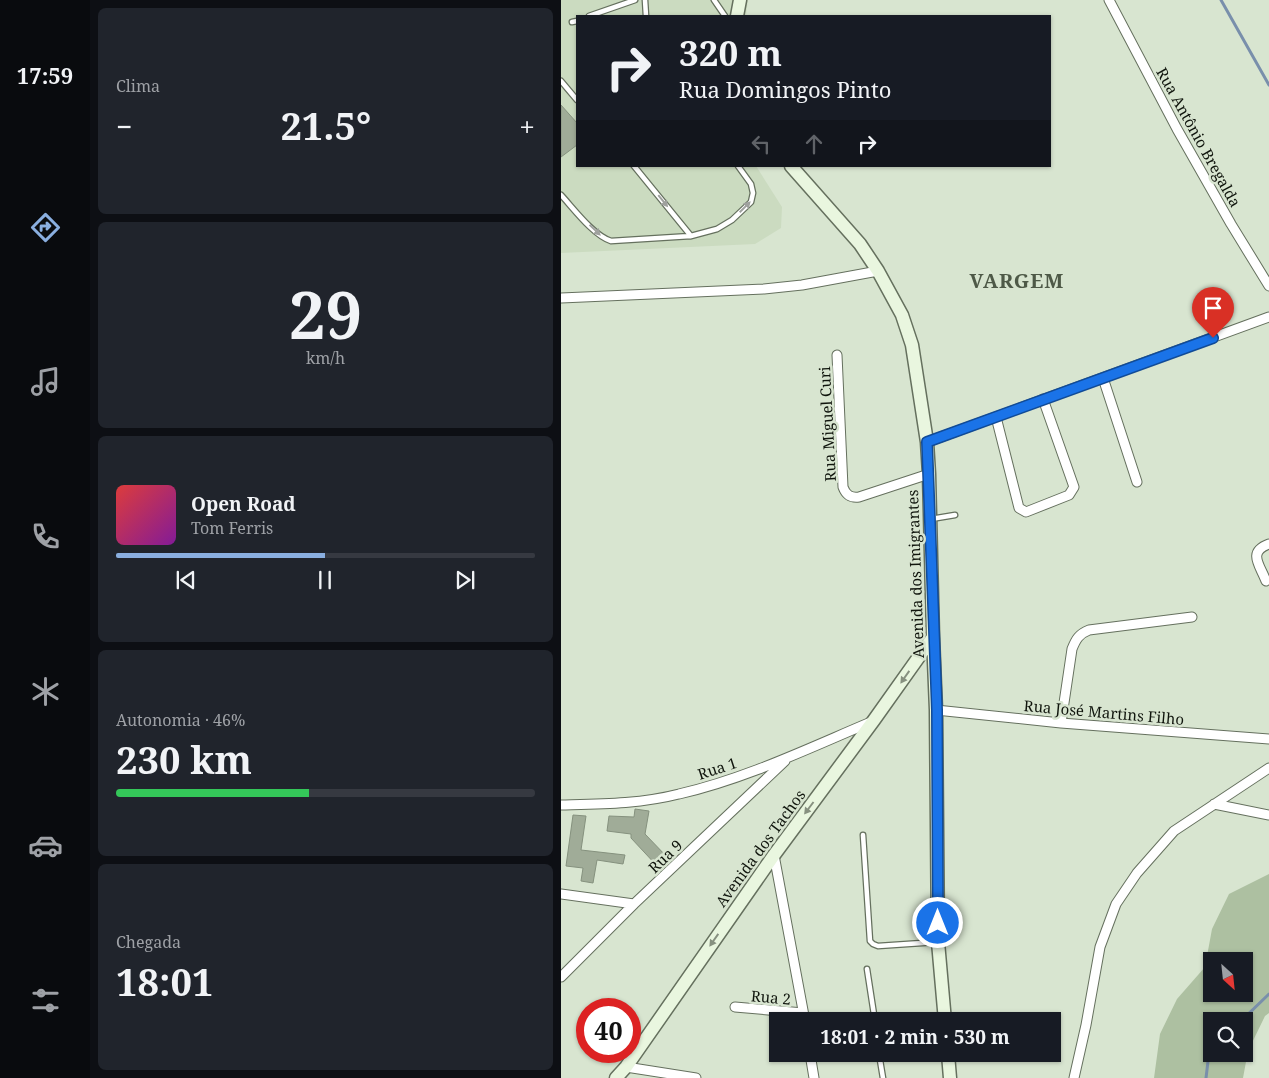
<!DOCTYPE html>
<html lang="pt">
<head>
<meta charset="utf-8">
<style>
	body { margin:0; font-family:"Noto Serif",serif; background:#20242c; color:#f1f3f6; height:100vh; display:flex; flex-direction:column; font-size:19px; white-space:nowrap }
	* { box-sizing:border-box; margin:0 }
	p { font-size:16px; color:#9ea1a6 }
	.icon { flex:none; width:28px; height:28px; fill:none; stroke:currentColor; stroke-width:2; stroke-linecap:round; stroke-linejoin:round }
	.map { position:relative; flex:1; overflow:hidden }
	.drawer { display:flex; flex-direction:column; gap:8px; padding:8px; background:#0d0f14; width:471px }
	.drawer>* { flex:none }
	.banner { position:absolute; left:15px; top:15px; width:475px; height:152px; border-radius:0px; box-shadow:0 1px 4px #0004; background:#171b24; color:#f1f3f6; overflow:hidden }
	.needle { width:32px; rotate:153deg }
	.buttons { position:absolute; left:642px; top:952px; display:grid; gap:10px }
	.buttons a { display:grid; place-items:center; width:50px; height:50px; border-radius:0px; background:#171b24; box-shadow:0 1px 4px #0004; font-size:25px }
	.speed { position:absolute; left:15px; top:998px; display:flex; gap:10px; font-size:25px; font-weight:700; text-align:center }
	.speed>* { display:grid; place-content:center; width:65px; height:65px; border-radius:50%; background:#171b24; box-shadow:0 1px 4px #0004; line-height:1 }
	.speed .limit { border:8px solid #d22; background:#fff; color:#111 }
	.pin { position:absolute; display:grid; place-items:center; width:42px; height:42px; color:#fff; margin:-51px -21px; border-radius:50% 50% 50% 0; rotate:-45deg; box-shadow:0 0 5px #0007 }
	.pin .icon { rotate:45deg }
	.me { position:absolute; width:55px; margin:-28px; rotate:0deg; stroke-linejoin:round; filter:drop-shadow(0 0 4px #0008) }
	.turn { display:flex; align-items:center; gap:18px; height:105px; padding:0 20px; font-size:22px }
	.turn .icon { width:65px; height:65px; stroke-width:2.5 }
	.turn b { display:block; font-size:35px; line-height:42px }
	.lanes { display:flex; align-items:center; height:48px; padding:0 20px; background:#0003; justify-content:center; gap:25px; direction:ltr }
	.lanes .off { opacity:.35 }
	.big { font-size:38px; font-weight:700; line-height:1.1 }
	.drawer .widget { flex:1; display:flex; flex-direction:column; justify-content:center; gap:8px; min-width:0; padding:0 18px; border-radius:8px; background:#20242c }
	.drawer .dial { align-items:center; gap:0 }
	.dial b { font-size:65px; line-height:1 }
	.song { display:flex; align-items:center; gap:15px }
	.cover { width:60px; height:60px; border-radius:8px; background:linear-gradient(135deg,hsl(0 70% 55%),hsl(290 70% 35%)) }
	.played { height:5px; border-radius:2px; background:linear-gradient(90deg,#8aafe0 50%,#363941 50%) }
	.keys { display:flex; justify-content:space-around; direction:ltr }
	.heat { display:flex; justify-content:space-between; align-items:center; font-size:28px; direction:ltr }
	.charge { height:8px; border-radius:4px; background:linear-gradient(90deg,#34c759 46%,#363941 0) }
	.trip { position:absolute; left:208px; top:1012px; width:292px; height:50px; border-radius:0px; background:#171b24; box-shadow:0 1px 4px #0004; font-weight:700; line-height:50px; text-align:center }
	main { display:flex; flex:1; min-height:0 }
	.menu { display:flex; flex-direction:column; width:90px; justify-content:space-around; align-items:center; background:#090b0e; color:#9ea1a6 }
	.menu .icon { width:35px; height:35px }
	.menu .selected { color:#8aafe0 }
	.menu b { font-size:22px; color:#f1f3f6 }
	.map>svg:first-child { display:block }
	.built { fill:#cbdbc0 }
	.green { fill:#adc0a1; fill-rule:evenodd }
	.lines { fill:none; stroke-linecap:round; stroke-linejoin:round }
	.stream { stroke:#798fab; stroke-width:3 }
	.building { fill:#a0ac98; stroke:#85917e }
	.lane-casing { stroke:#65705e; stroke-width:7 }
	.street-casing { stroke:#65705e; stroke-width:11 }
	.secondary-casing { stroke:#65705e; stroke-width:15 }
	.lane { stroke:#fff; stroke-width:4.5 }
	.street { stroke:#fff; stroke-width:9 }
	.secondary { stroke:#e9f6df; stroke-width:12 }
	.oneway { fill:#9fa19e }
	.oneway2 { fill:#879180 }
	.route-casing { stroke:#114b97; stroke-width:12 }
	.route { stroke:#1a73e8; stroke-width:9 }
	.labels { text-anchor:middle; dominant-baseline:central; stroke-width:5; stroke-linejoin:round; paint-order:stroke }
	.street-label { font-size:15px; fill:#10150d; stroke:#d8e5d0 }
	.district-label { font-size:20px; font-weight:bold; letter-spacing:1px; fill:#4e5947; stroke:#d8e5d0 }
</style>
</head>
<body>
<main>
<nav class="menu">
<b>17:59</b>
<svg class="icon selected" aria-label="directions" viewBox="0 0 24 24"><path d="M12 3l9 9-9 9-9-9zM9 14v-3h6M13 9l2 2-2 2"/></svg>
<svg class="icon" aria-label="music" viewBox="0 0 24 24"><path d="M9 18V5l10-2v13"/><circle cx="6" cy="18" r="3"/><circle cx="16" cy="16" r="3"/></svg>
<svg class="icon" aria-label="phone" viewBox="0 0 24 24"><path d="M5 4h4l2 5-3 2q2 4 5 5l2-3 5 2v4C11 20 4 13 5 4z"/></svg>
<svg class="icon" aria-label="climate" viewBox="0 0 24 24"><path d="M12 3v18M4 7l16 10M4 17L20 7"/></svg>
<svg class="icon" aria-label="car" viewBox="0 0 24 24"><path d="M5 17H2v-5l4-1 3-4h7l3 4 3 1v5h-3M9 17h6M6 11h13"/><circle cx="7" cy="17" r="2"/><circle cx="17" cy="17" r="2"/></svg>
<svg class="icon" aria-label="filters" viewBox="0 0 24 24"><path d="M4 7h16M4 17h16"/><circle cx="9" cy="7" r="2"/><circle cx="15" cy="17" r="2"/></svg>
</nav>
<section class="drawer">
<div class="widget"><p>Clima</p>
<div class="heat"><a>−</a><b class="big">21.5°</b><a>+</a></div>
</div>
<div class="widget dial"><b>29</b><p>km/h</p></div>
<div class="widget">
<div class="song"><i class="cover"></i><div><b>Open Road</b><p>Tom Ferris</p></div></div>
<div class="played"></div>
<div class="keys"><svg class="icon" aria-label="previous" viewBox="0 0 24 24"><path d="M18 5L8 12l10 7zM5 5v14"/></svg><svg class="icon" aria-label="pause" viewBox="0 0 24 24"><path d="M8 5v14M16 5v14"/></svg><svg class="icon" aria-label="next" viewBox="0 0 24 24"><path d="M6 5l10 7-10 7zM19 5v14"/></svg></div>
</div>
<div class="widget"><p>Autonomia · 46%</p><b class="big">230 km</b><div class="charge"></div></div>
<div class="widget"><p>Chegada</p><b class="big">18:01</b></div>
</section>
<div class="map">
<svg width="708" height="1078" viewBox="0 0 708 1078">
	<rect width="100%" height="100%" fill="#d8e5d0"/>
	<path class="built" d="M0,0H187L185,16H16V166H195L221,207L220,228L194,244L0,253Z"/>
	<path class="green" d="M708,874V1013L704,1016L687,1051L682,1078H593L599,1034L616,999L644,967L651,929L668,894ZM651,961H684V994H651ZM651,1021H684V1054H651Z"/>
	<g class="lines">
		<path class="stream" d="M660,0L708,85
			M680,1021L708,994
			M645,1078L648,1053L651,1050"/>
	</g>
	<path class="building" d="M0,105L16,123V145L0,157Z
		M74,809L88,811L84,834L107,858L97,867L70,838V834L46,831L48,816L73,817Z
		M12,815L25,816L20,850L64,855L62,864L36,860L32,883L20,881L22,868L5,866Z"/>
	<g class="lines">
		<g class="lane-casing">
			<path id="lane" d="M84,0L85,16
				M153,0L164,16
				M28,16L74,0
				M11,22L16,21
				M0,81L16,100
				M73,166L130,236
				M0,195C13,209 32,235 50,241L130,236L156,229L171,220L190,202L192,193L190,184L177,166
				M370,519L394,515
				M302,835L309,941L312,944L317,946L376,942
				M306,969L314,1021
				M318,1054L322,1078"/>
		</g>
		<g class="street-casing">
			<path id="street" d="M548,0L616,129L670,224L708,286
				M0,298L203,289L241,285L317,271
				M276,355L282,487C285,495 289,498 298,497L368,474
				M542,378L576,482
				M435,417L458,508L465,512L508,495L513,487L482,399
				M366,442L708,317
				M705,581C699,565 686,552 708,544
				M375,710L500,723L708,739
				M500,723L511,649C515,639 518,634 528,630L631,617
				M653,804L708,815
				M0,805C39,804 79,804 118,794C184,779 248,748 310,722
				M213,855L244,1021
				M0,894L73,904
				M0,977L73,904L224,761
				M174,1007L242,1013
				M249,1054L253,1078
				M65,1067L135,1078
				M513,1078L525,1025L539,947L555,904L576,873L613,831L708,768"/>
		</g>
		<g class="secondary-casing">
			<path id="secondary" d="M176,16L179,0
				M230,166L299,244L317,271L341,315L351,345L366,442L368,474L372,637L375,710L377,942L384,1021
				M387,1054L389,1078
				M55,1078L65,1067L213,855L313,720L372,637"/>
		</g>
		<use href="#lane" class="lane"/>
		<use href="#street" class="street"/>
		<use href="#secondary" class="secondary"/>
	</g>
	<defs><path id="oneway-solid" d="M-6-.8H1V-3.2L6.5 0L1 3.2V.8H-6Z" transform="scale(1.25)"/></defs>
	<g class="oneway">
		<use href="#oneway-solid" transform="translate(102 201) rotate(51)"/>
		<use href="#oneway-solid" transform="translate(184 207) rotate(-45)"/>
		<use href="#oneway-solid" transform="translate(34 230) rotate(44)"/>
	</g>
	<g class="oneway2">
		<use href="#oneway-solid" transform="translate(344 677) rotate(125)"/>
		<use href="#oneway-solid" transform="translate(248 808) rotate(127)"/>
		<use href="#oneway-solid" transform="translate(153 940) rotate(125)"/>
	</g>
	<g class="lines">
		<g class="route-casing">
			<path id="route" d="M377,923L376,710L366,442L652,338"/>
		</g>
		<use href="#route" class="route"/>
	</g>
	<g class="labels">
		<g class="street-label">
			<text transform="translate(638 137) rotate(61)">Rua Antônio Bregalda</text>
			<text transform="translate(266 424) rotate(-93)">Rua Miguel Curi</text>
			<text transform="translate(354 574) rotate(-92)">Avenida dos Imigrantes</text>
			<text transform="translate(543 712) rotate(5)">Rua José Martins Filho</text>
			<text transform="translate(156 768) rotate(-18)">Rua 1</text>
			<text transform="translate(199 848) rotate(-54)">Avenida dos Tachos</text>
			<text transform="translate(104 856) rotate(-44)">Rua 9</text>
			<text transform="translate(210 997) rotate(5)">Rua 2</text>
		</g>
		<g class="district-label">
			<text x="456" y="280">VARGEM</text>
		</g>
	</g>
</svg>
<div class="buttons">
<a><svg class="needle" viewBox="-14 -14 28 28"><path d="M0-13l5 13h-10z" fill="#e53935"/><path d="M0 13l5-13h-10z" fill="#9ea1a6"/></svg></a>
<a><svg class="icon" aria-label="search" viewBox="0 0 24 24"><circle cx="10" cy="10" r="6"/><path d="M15 15l6 6"/></svg></a>
</div>
<div class="speed"><div class="limit">40</div></div>
<div class="pin" style="left:652px;top:338px;background:#d93025"><svg class="icon" aria-label="arrive" viewBox="0 0 24 24"><path d="M6 21V4h12l-3 4 3 4H6"/></svg></div>
<svg class="me" style="left:377px;top:923px" viewBox="-20 -20 40 40"><circle r="17" fill="#1a73e8" stroke="#fff" stroke-width="3"/><path d="M0-11L8 9 0 5-8 9z" fill="#fff"/></svg>
<div class="trip">18:01 · 2 min · 530 m</div>
<div class="banner">
<div class="turn"><svg class="icon" aria-label="right" viewBox="0 0 24 24"><path d="M7 20v-9h11M14 6l5 5-5 5"/></svg><div><b>320 m</b>Rua Domingos Pinto</div></div>
<div class="lanes"><svg class="icon off" aria-label="left" viewBox="0 0 24 24"><path d="M17 20v-9H6M10 6l-5 5 5 5"/></svg><svg class="icon off" aria-label="ahead" viewBox="0 0 24 24"><path d="M12 20V5M6 11l6-6 6 6"/></svg><svg class="icon" aria-label="right" viewBox="0 0 24 24"><path d="M7 20v-9h11M14 6l5 5-5 5"/></svg></div>
</div>
</div>
</main>
</body>
</html>
